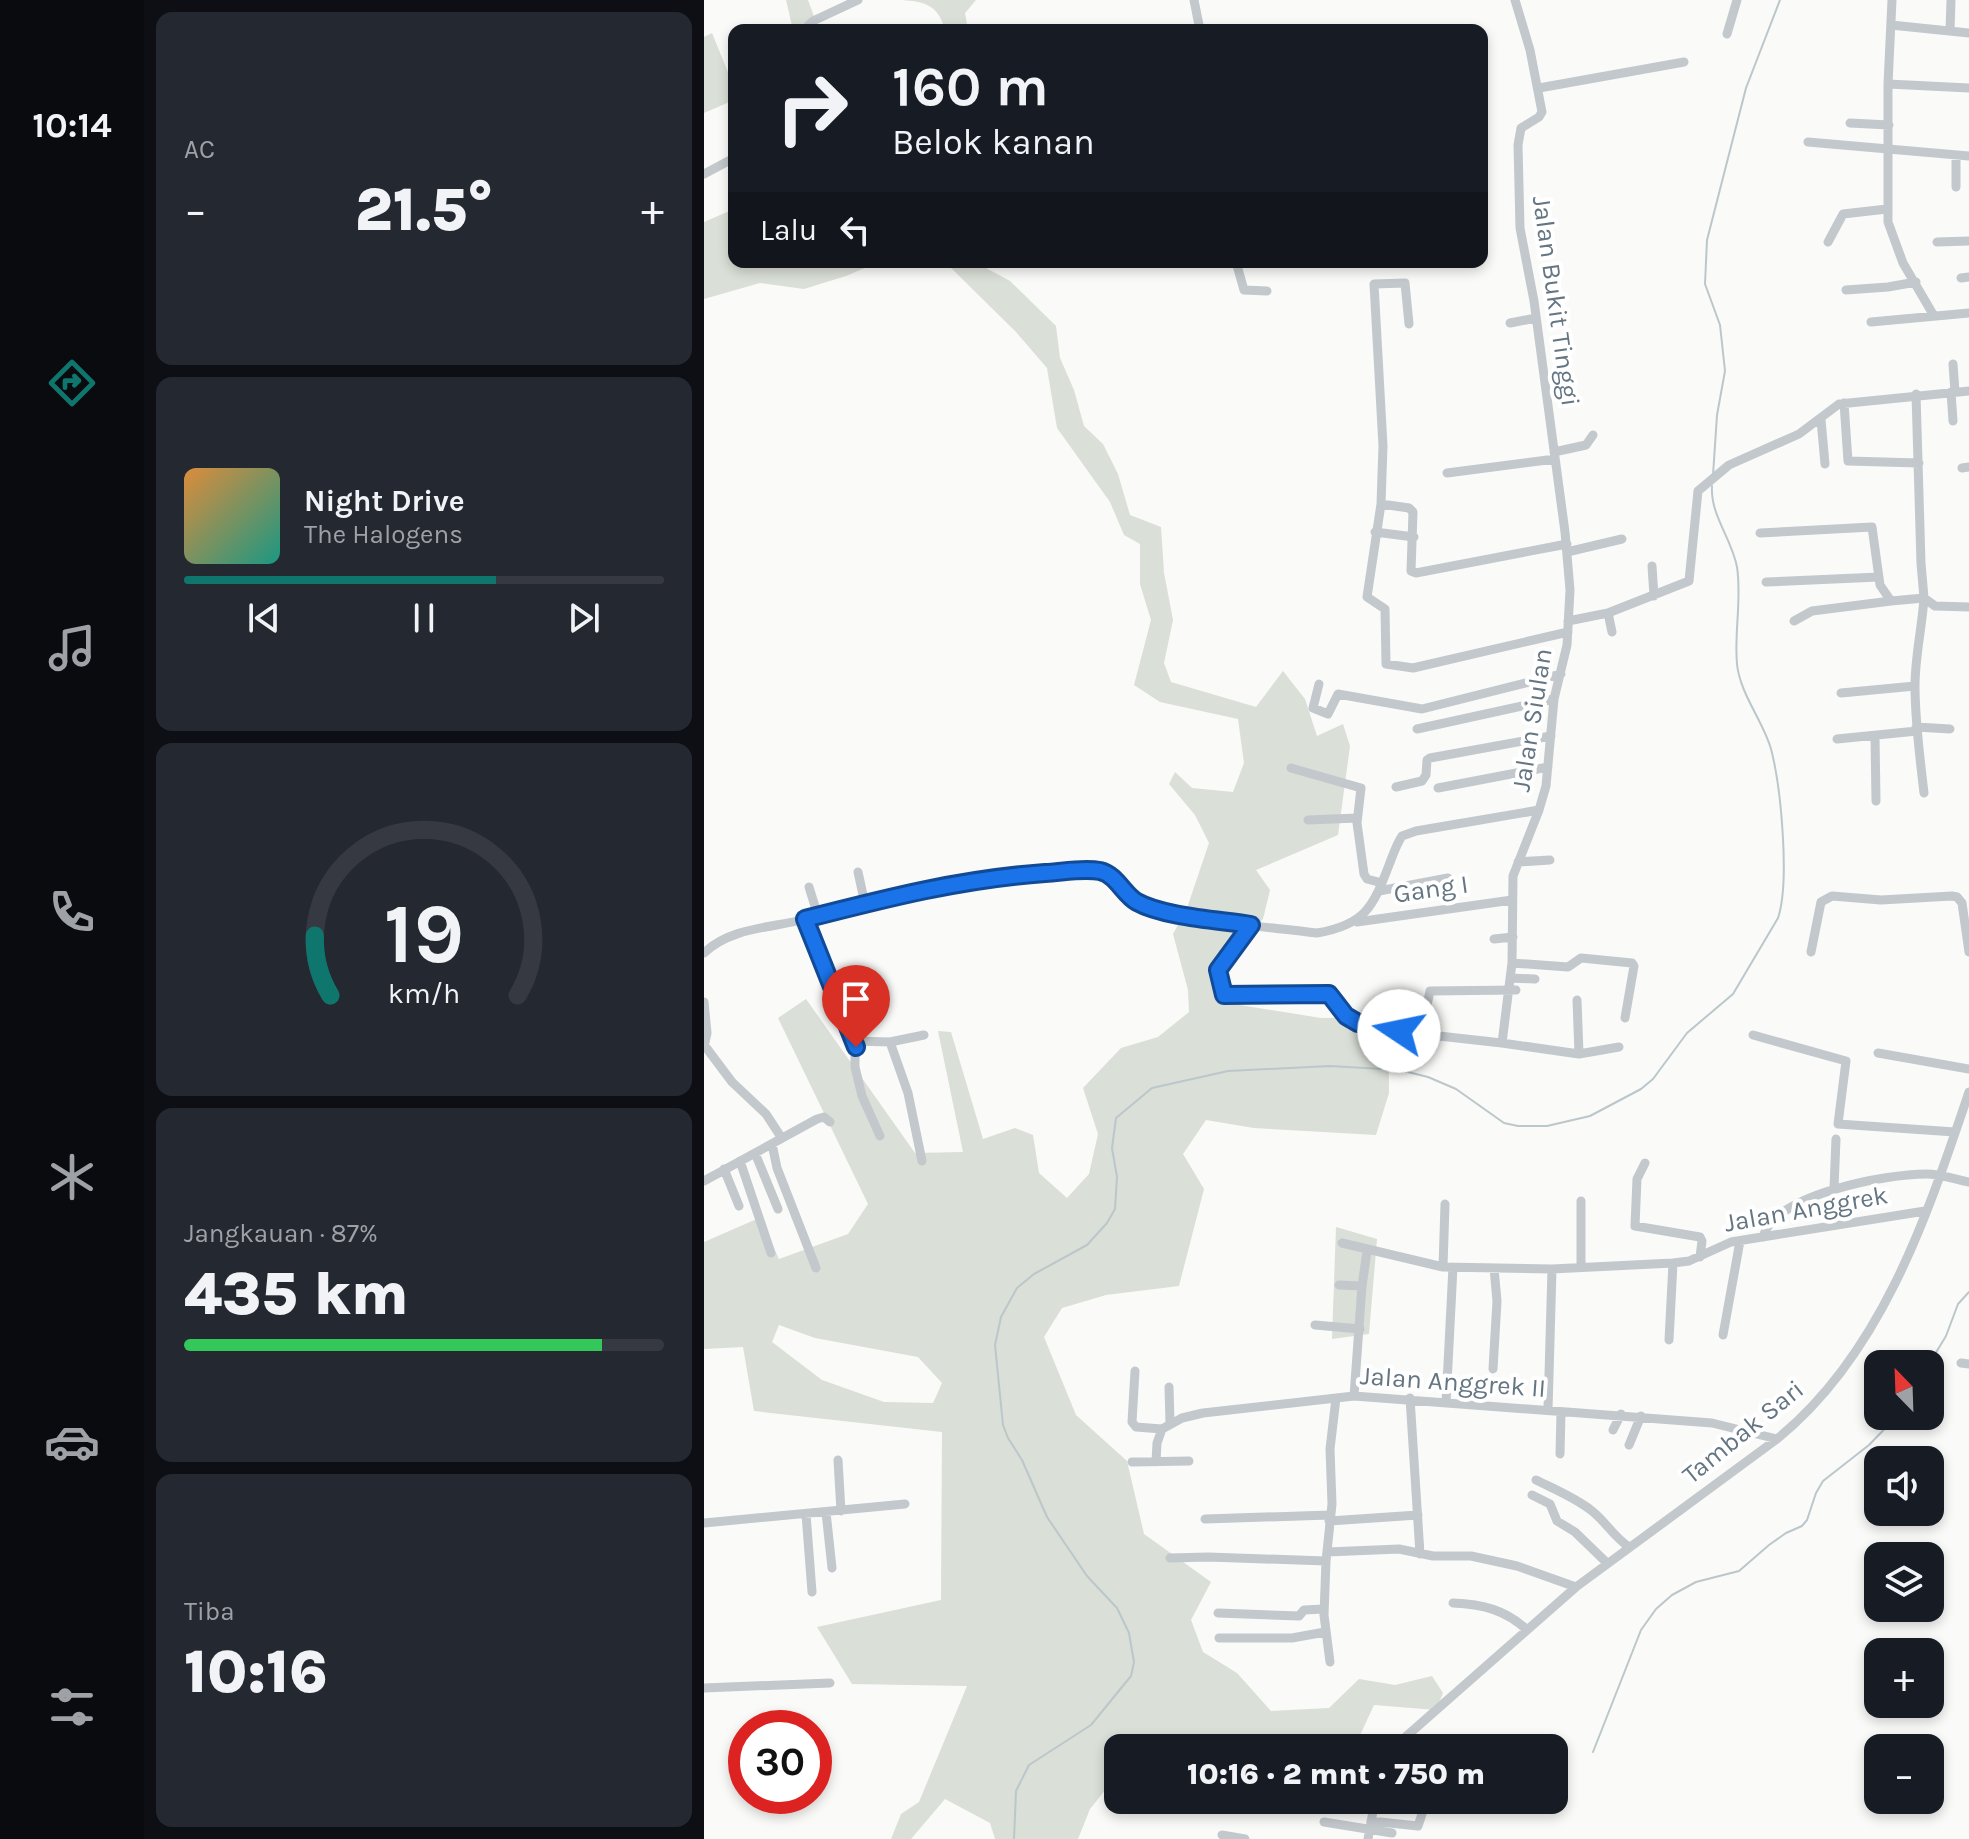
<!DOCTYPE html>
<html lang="id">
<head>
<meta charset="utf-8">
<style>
	body { margin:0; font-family:Karla,sans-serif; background:#242831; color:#f1f3f6; height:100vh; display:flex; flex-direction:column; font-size:30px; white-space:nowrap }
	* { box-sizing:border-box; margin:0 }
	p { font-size:26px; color:#9ea1a6 }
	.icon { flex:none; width:44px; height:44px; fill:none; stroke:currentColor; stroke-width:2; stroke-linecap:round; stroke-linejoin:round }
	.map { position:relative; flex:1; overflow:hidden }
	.drawer { display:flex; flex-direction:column; gap:12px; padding:12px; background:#0d0f14; width:560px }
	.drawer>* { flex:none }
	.banner { position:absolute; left:24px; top:24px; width:760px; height:244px; border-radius:16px; box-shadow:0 4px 12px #0003; background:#171b24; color:#f1f3f6; overflow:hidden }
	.needle { width:52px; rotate:337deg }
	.controls { position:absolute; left:1160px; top:1350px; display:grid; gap:16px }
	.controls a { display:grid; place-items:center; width:80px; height:80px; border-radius:16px; background:#171b24; box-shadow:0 4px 12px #0003; font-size:40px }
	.speed { position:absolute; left:24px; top:1710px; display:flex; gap:16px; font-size:40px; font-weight:700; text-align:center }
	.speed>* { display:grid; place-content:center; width:104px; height:104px; border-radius:50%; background:#171b24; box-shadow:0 4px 12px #0003; line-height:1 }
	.speed .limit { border:12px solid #d22; background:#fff; color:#111 }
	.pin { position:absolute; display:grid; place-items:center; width:68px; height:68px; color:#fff; margin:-82px -34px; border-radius:50% 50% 50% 0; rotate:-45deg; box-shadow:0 0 8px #0007 }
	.pin .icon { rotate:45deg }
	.me { position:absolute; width:88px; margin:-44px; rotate:281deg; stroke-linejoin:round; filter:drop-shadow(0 0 6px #0008) }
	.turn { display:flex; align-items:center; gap:28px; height:168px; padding:0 32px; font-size:36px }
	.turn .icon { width:104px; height:104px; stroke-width:2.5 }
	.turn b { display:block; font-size:56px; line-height:68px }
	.then { display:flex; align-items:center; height:76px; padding:0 32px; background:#0003; gap:16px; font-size:30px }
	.big { font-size:60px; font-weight:800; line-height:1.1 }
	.drawer .widget { flex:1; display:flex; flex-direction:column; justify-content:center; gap:12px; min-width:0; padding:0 28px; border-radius:16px; background:#242831 }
	.drawer .dial { align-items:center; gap:0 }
	.dial svg { height:208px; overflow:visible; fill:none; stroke:#363941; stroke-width:7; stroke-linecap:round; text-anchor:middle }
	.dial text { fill:#f1f3f6; stroke:none }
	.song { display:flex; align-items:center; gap:24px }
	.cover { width:96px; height:96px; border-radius:12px; background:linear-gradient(135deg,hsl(30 70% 55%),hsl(170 70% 35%)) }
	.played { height:8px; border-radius:4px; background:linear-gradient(90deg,#0f766e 65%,#363941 65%) }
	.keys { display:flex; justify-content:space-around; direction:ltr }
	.heat { display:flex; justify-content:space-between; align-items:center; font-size:44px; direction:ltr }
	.charge { height:12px; border-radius:6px; background:linear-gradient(90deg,#34c759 87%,#363941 0) }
	.trip { position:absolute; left:400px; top:1734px; width:464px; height:80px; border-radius:16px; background:#171b24; box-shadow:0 4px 12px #0003; font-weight:800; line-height:80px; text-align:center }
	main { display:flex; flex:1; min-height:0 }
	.tab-bar { display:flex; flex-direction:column; width:144px; justify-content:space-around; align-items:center; background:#090b0e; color:#9ea1a6 }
	.tab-bar .icon { width:56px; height:56px }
	.tab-bar .current { color:#0f766e }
	.tab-bar b { font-size:36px; color:#f1f3f6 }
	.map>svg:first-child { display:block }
	.green { fill:#dadfd7; fill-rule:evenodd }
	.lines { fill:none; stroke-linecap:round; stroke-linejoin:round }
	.stream { stroke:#bbc7cb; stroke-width:2 }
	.minor { stroke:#c3c8cc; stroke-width:9 }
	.route-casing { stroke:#114b97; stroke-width:20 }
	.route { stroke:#1a73e8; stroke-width:14 }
	.labels { text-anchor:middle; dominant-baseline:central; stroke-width:8; stroke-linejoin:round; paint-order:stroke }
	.street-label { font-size:26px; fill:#657683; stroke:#fff }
</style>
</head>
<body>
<main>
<nav class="tab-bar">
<b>10:14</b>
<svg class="icon current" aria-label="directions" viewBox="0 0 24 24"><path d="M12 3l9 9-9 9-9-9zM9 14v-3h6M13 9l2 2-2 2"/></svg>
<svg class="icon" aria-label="music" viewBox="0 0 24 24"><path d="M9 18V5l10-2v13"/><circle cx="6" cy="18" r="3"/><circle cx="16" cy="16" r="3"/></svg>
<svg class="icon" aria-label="phone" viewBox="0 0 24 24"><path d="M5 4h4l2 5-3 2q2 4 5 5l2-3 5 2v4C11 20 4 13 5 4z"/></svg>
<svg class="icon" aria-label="climate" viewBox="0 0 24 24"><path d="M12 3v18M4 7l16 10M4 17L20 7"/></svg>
<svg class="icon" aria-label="car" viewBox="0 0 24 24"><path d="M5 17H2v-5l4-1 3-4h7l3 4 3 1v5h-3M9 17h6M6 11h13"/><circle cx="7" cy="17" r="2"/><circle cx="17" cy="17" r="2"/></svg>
<svg class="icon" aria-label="filters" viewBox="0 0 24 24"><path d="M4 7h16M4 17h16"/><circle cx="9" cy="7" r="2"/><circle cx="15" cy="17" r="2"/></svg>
</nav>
<section class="drawer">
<div class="widget"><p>AC</p>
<div class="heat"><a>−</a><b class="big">21.5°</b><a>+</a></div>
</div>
<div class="widget">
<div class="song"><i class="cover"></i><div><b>Night Drive</b><p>The Halogens</p></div></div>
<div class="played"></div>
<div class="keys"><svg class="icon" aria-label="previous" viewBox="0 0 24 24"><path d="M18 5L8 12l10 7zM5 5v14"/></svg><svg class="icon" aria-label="pause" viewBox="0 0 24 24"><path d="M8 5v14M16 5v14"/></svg><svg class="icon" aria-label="next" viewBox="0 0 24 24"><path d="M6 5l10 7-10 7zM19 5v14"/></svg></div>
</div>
<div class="widget dial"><svg viewBox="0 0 100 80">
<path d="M14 69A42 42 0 1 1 86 69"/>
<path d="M14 69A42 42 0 0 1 8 46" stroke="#0f766e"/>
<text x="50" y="56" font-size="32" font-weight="700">19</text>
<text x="50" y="72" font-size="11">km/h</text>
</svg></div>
<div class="widget"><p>Jangkauan · 87%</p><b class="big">435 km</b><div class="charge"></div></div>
<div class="widget"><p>Tiba</p><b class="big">10:16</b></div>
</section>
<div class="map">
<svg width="1265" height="1839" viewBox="0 0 1265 1839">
	<rect width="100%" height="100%" fill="#fafaf8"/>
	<path class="green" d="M82,0H104L115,30H89Z
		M198,0H272L261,13L264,30H241C234,5 222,2 198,0Z
		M8,33L30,87V100L0,113V37Z
		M30,209V262L170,264L142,276L100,289L56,283L0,299V222Z
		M241,262H271L306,281L352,326L356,358L370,390L380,426L399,444L414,474L426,515L457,527L460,573L469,620L460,663L467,682L552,707L579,671L601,699L613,736L639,724L646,746L634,835L552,870L566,890L559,919L516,966L536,1005L617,1018L684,1017L685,1093L672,1135L550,1128L502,1120L479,1154L500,1189L475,1286L402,1295L358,1308L340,1337L372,1415L423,1461L440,1534L507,1582L487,1620L499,1652L533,1673L567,1711L625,1708L655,1679L691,1685L728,1676L739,1693L732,1710L670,1705L650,1748H414V1774L386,1809L374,1839H291L286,1823L241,1799L207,1839H187L197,1814L215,1802L263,1686L148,1684L113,1627L237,1600L238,1432L50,1411L39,1347L0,1349V1242L55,1218L75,1259L144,1234L164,1204L74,1018L102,999L211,1153L259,1152L234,1031L247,1032L279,1139L311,1128L329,1135L335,1173L363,1198L385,1174L394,1134L379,1088L417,1048L454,1037L485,1012L484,990L469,934L483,908L505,843L491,815L465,784L471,772L488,788L529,792L540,763L534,719L456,702L430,685L447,620L436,584V544L420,535L406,502L353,428L343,368L312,332ZM75,1325L111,1338L214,1357L238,1383L229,1403L180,1402L118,1380L68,1342Z
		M632,1227L673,1239L665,1334L628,1339Z"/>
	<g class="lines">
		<path class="stream" d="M1009,475L1013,415L1021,371L1016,325L1001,284L1003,240L1042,88L1076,0
			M1225,1364L1242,1336L1254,1304L1265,1292
			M889,1752L937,1630L952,1609L968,1595L992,1582L1035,1571L1065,1545L1082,1533L1098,1526L1103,1520L1112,1493L1119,1481L1165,1445L1193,1416
			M310,1839L312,1791L325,1765L387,1725L427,1676L430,1662L425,1633L413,1608L383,1576L343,1517L318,1460L304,1438L299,1425L291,1345L297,1317L313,1288L330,1274L383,1245L403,1223L411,1209L413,1177L408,1148L412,1118L448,1088L524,1071L626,1066L696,1070L724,1077L752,1089L800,1123L814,1126H843L886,1116L937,1089L949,1079L983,1033L1029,994L1074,918C1086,882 1077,787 1067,749C1059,721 1036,694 1033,664C1030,632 1038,599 1033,567C1028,539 1006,515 1008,486"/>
		<path class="minor" d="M490,0L496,30
			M1188,0L1184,84V222L1199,263L1230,316
			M1187,25L1265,33
			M100,30L109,21L154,0
			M1246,31L1247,0
			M1023,34L1033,0
			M1184,84L1265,88
			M835,88L980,62
			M1146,123L1185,125
			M1104,142L1265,156
			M0,174L30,158
			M1252,187V155
			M1124,242L1139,214L1183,209
			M1233,242L1265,241
			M532,262L540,290L563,291
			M1257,278L1265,277
			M1142,290L1184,287L1212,282
			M1167,322L1265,313
			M806,323L832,318
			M705,324L701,283L670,284L679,446L677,504L705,508L709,512L707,571L712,573L863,544
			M1249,364L1251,392
			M1247,392L1249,421
			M1140,403L1144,461L1215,463
			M1117,420L1121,464
			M850,452L882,445L889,435
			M1258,468L1265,467
			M743,473L851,459
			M677,504L663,597L681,609L682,664L709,668L864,632
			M671,532L710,537
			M1056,533L1168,527L1176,585L1187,601L1220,598L1217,563L1212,394
			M863,552L918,539
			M948,566L950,596
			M1062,582L1175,577
			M904,613L908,632
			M864,621L904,613L985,581L994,491L1025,465L1095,434L1135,404L1265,391
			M1090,621L1108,611L1187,601
			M615,684L609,708L624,714L634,694L718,709L857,674
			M1137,693L1211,686
			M1212,727L1246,729
			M713,729L850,699
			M1171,736L1172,801
			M1133,739L1213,731
			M587,768L657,788L653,823L660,874L663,879L678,883
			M692,787L718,781L722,775L723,760L726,758L847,736
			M734,788L844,767
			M1220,793C1216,758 1211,722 1211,686C1211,656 1218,628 1220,598L1231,606L1265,607
			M604,820L653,818
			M814,862L846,860
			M154,872L161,904
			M105,887L114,916
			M675,891L744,878
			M101,919L151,1041V1067L158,1096L176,1136
			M653,922L808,900
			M547,925C530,947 505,966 520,995L622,994L628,997L642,1016L654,1023L717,1034L798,1043L808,963L809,876L835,810
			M790,939L809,937
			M1107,952L1117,902L1128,896L1177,900L1248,896L1253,897L1258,903L1265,952
			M0,953C27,927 68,928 102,919C144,909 185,895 226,887C278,877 332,874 384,870C416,871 415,897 440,905C493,923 558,926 613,933C661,925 669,907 685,865C689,855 692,845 698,836L712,831L835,810L842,786L850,699L863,645L866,590L861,532L830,301L816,228L814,145L817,128L835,117L838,112L826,50L811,0
			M808,963L864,967L877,958L928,963L930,966L921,1018
			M806,978L831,979
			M873,1000L875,1054
			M0,1002L3,1033L0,1047
			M717,1034L726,991L812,990
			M1049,1035L1142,1061L1134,1124L1251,1132
			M151,1041L186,1042L220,1035
			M186,1042L204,1093L218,1161
			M798,1043L875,1054L915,1047
			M1,1046L28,1082L62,1114L77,1137
			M1174,1053L1265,1069
			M68,1144L73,1168L112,1268
			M51,1153L74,1209
			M36,1161L67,1253
			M941,1163L933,1179L931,1226L996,1237L998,1241L996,1257
			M20,1169L35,1206
			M0,1181L113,1119L120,1117L126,1122
			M1130,1188L1132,1139
			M877,1201V1266
			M1059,1237C1071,1194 1183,1174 1222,1174C1236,1174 1251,1179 1265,1182
			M638,1243L739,1267L848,1269L969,1263L985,1261L1027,1242L1221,1211
			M739,1267L741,1204
			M635,1285L658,1286
			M611,1325L656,1329
			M1019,1335L1036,1241
			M965,1340L969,1263
			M1257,1363L1265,1364
			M789,1369L793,1301L790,1268
			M431,1371L428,1422L432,1427L458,1429
			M465,1387L466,1423
			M650,1396L658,1286L663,1251
			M706,1398L716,1554
			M742,1403L749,1267
			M844,1410L848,1269
			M909,1430L917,1414
			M925,1445L937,1416
			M856,1454L857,1412
			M134,1460L137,1511
			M428,1462L485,1461
			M452,1462L453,1443L458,1429L478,1418L499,1413L650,1396L1008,1423L1073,1439
			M832,1480C850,1489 872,1498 888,1511C903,1523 908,1535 925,1547
			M828,1495L846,1504L853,1521L871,1532L903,1563
			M122,1512L128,1568
			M102,1514L108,1592
			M501,1519L626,1515
			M625,1521L714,1515
			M0,1523L201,1504
			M623,1552L695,1549L729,1556H767L813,1566L872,1587
			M466,1558L504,1557L622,1561
			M749,1603C778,1604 802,1610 823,1630
			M514,1613L595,1616L600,1610L620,1609
			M515,1638H588L621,1632
			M626,1662L620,1615L622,1561L628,1504L626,1449L632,1398
			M0,1688L126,1683
			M689,1748L872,1587L1073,1439C1178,1354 1223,1216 1265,1092
			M634,1802L670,1806
			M667,1821L714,1826L718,1814
			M620,1822L688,1833
			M518,1835L541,1839
			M664,1839L671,1800"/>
	</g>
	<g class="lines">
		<g class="route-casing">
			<path id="route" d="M152,1047L101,919C183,898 257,879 341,873C359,872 379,868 396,871C413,875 419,894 433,902C460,917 516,920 547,925L514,970L520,995L625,994L642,1016L654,1023L695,1031"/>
		</g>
		<use href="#route" class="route"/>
	</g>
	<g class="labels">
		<g class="street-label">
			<text transform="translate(852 301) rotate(82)">Jalan Bukit Tinggi</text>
			<text transform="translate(828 720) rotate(-81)">Jalan Siulan</text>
			<text transform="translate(727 889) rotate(-8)">Gang I</text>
			<text transform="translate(1102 1209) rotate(-10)">Jalan Anggrek</text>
			<text transform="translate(749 1382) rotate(4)">Jalan Anggrek II</text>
			<text transform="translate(1039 1432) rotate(-39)">Tambak Sari</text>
		</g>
	</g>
</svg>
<div class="controls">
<a><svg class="needle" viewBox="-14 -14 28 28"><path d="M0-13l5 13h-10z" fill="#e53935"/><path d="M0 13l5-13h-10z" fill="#9ea1a6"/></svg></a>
<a><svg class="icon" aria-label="sound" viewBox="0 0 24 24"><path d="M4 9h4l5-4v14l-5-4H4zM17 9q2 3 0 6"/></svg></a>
<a><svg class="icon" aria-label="layers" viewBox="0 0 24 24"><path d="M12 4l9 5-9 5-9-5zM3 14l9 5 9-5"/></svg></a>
<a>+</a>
<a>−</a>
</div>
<div class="speed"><div class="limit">30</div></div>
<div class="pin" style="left:152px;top:1047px;background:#d93025"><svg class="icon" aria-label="arrive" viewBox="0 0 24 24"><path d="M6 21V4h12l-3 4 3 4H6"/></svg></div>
<svg class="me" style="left:695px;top:1031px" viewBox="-20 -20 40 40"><circle r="19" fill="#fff"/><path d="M0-13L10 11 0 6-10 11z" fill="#1a73e8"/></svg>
<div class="trip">10:16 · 2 mnt · 750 m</div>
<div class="banner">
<div class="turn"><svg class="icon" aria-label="right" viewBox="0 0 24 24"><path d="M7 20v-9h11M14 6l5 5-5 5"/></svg><div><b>160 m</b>Belok kanan</div></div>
<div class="then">Lalu<svg class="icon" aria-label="left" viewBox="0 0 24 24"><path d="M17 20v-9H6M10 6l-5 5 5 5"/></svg></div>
</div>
</div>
</main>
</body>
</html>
